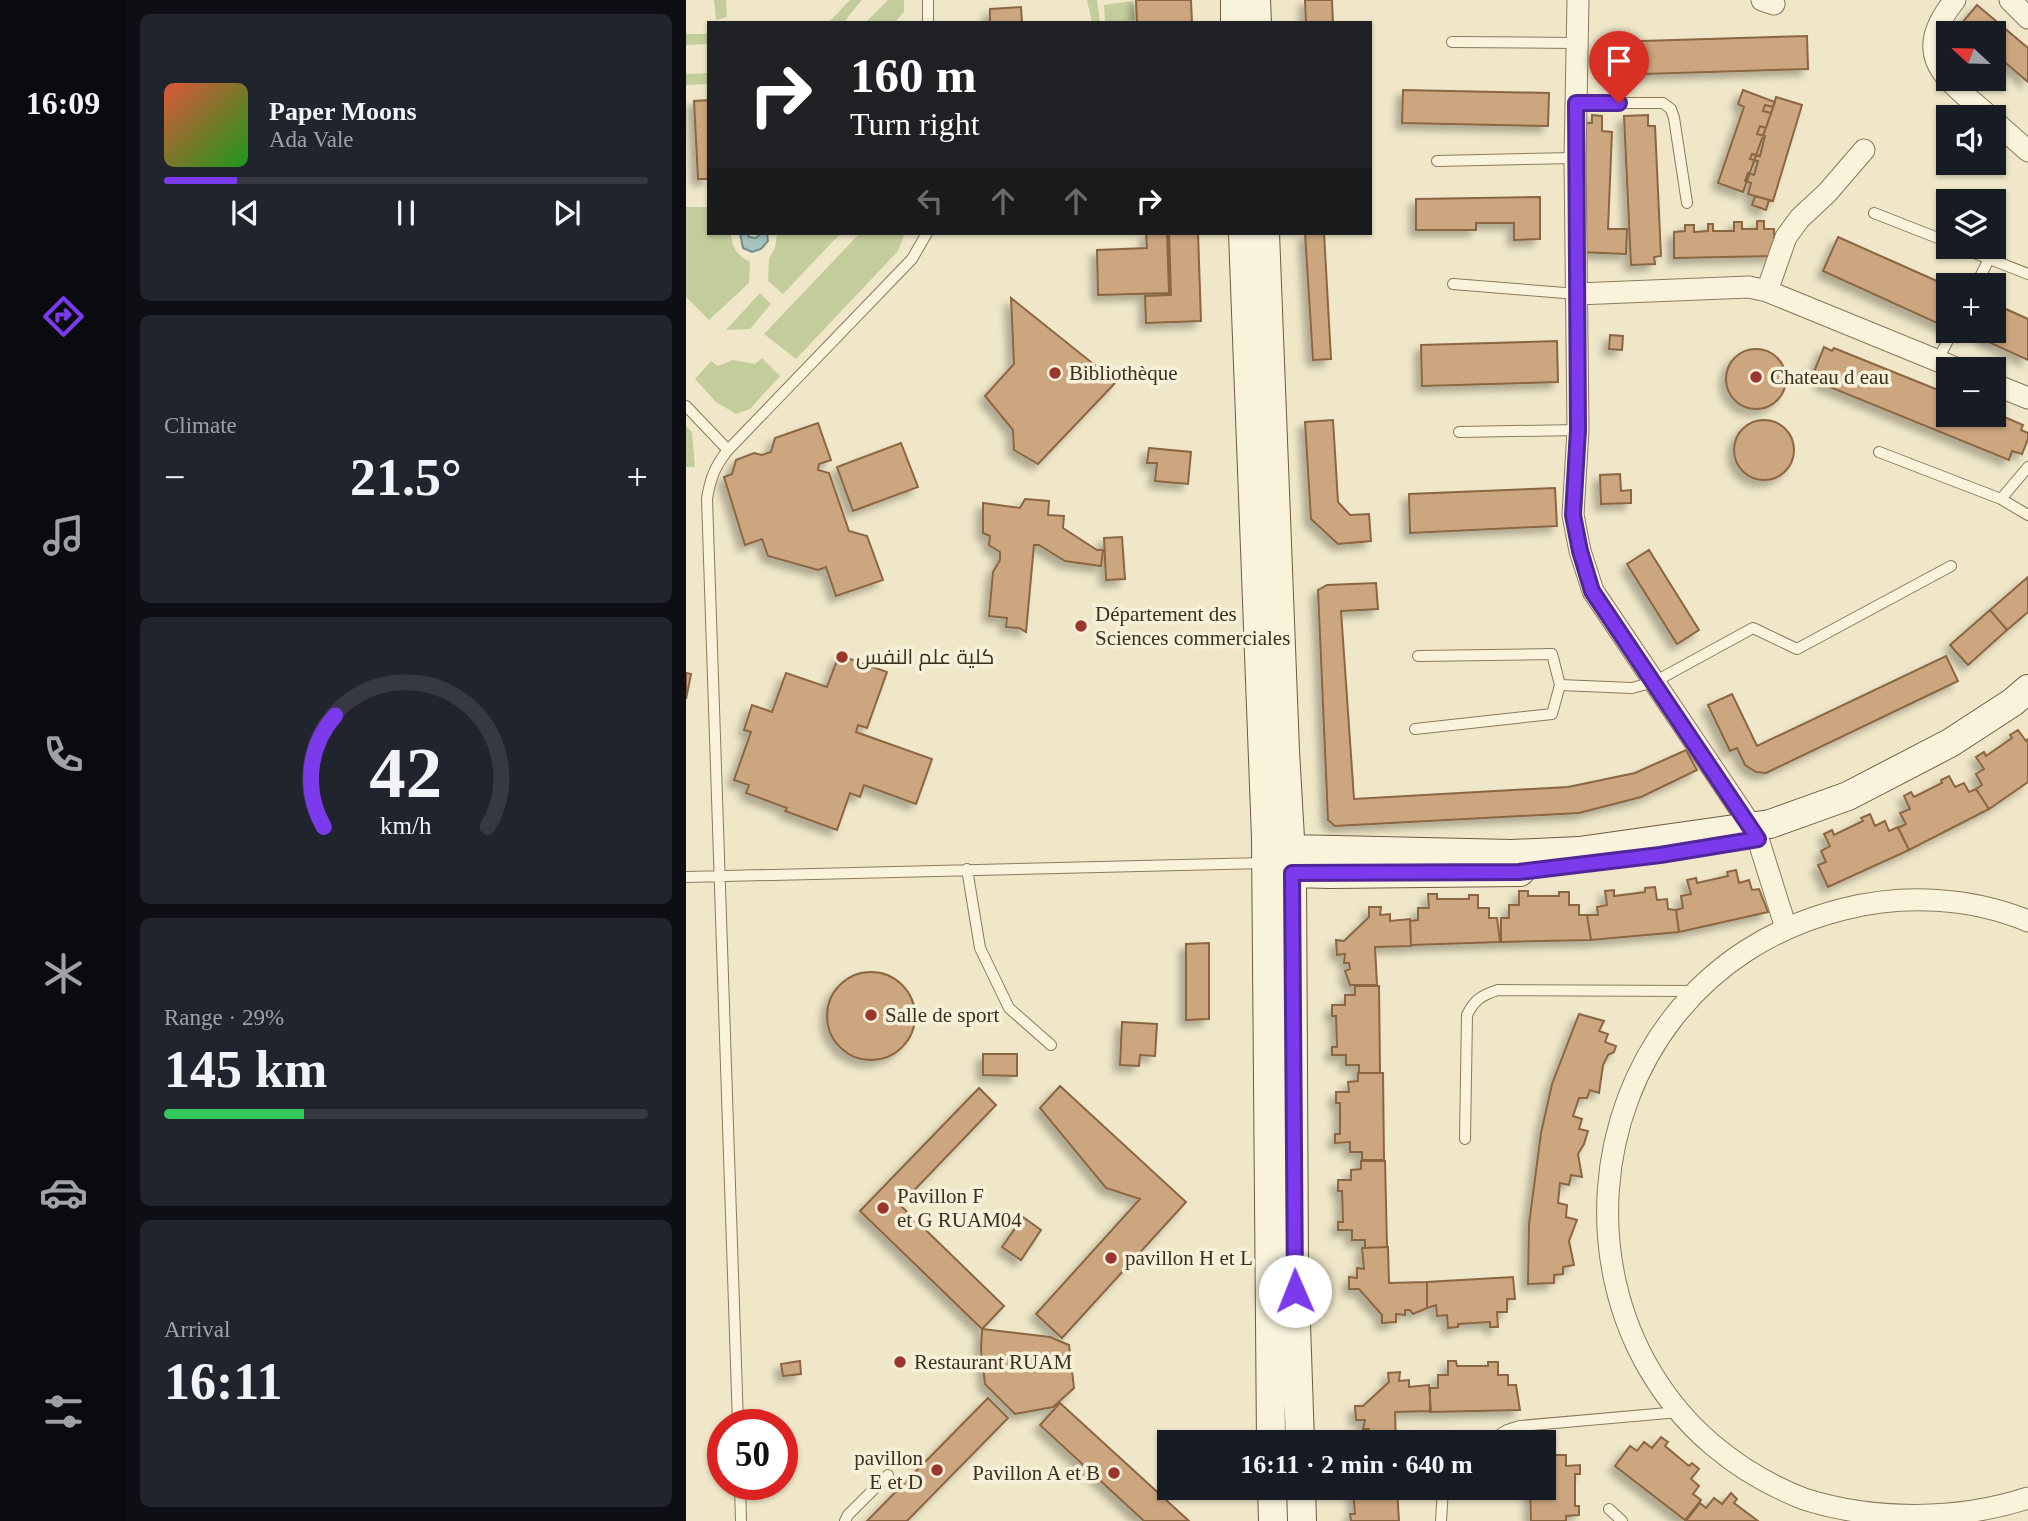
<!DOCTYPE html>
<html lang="en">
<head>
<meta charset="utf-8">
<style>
	body { margin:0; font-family:"Times New Roman",Cairo,serif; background:#20242c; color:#f1f3f6; height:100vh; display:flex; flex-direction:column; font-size:26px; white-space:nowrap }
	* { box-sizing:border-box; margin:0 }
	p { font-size:23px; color:#9ea1a6 }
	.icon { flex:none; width:38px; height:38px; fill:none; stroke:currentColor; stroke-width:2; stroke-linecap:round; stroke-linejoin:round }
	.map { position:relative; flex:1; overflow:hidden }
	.panel { display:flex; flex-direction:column; gap:14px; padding:14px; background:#0d0f14; width:560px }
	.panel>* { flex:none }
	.banner { position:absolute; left:21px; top:21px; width:665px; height:214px; border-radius:0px; box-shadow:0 2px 5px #0004; background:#202124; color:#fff; overflow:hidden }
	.needle { width:46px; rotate:292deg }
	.buttons { position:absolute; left:1250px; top:21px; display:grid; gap:14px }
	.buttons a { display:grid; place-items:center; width:70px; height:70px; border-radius:0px; background:#171b24; box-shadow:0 2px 5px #0004; font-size:35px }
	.speed { position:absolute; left:21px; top:1409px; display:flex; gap:14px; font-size:35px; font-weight:700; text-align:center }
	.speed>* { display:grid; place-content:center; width:91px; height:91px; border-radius:50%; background:#171b24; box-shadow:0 2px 5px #0004; line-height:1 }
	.speed .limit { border:10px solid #d22; background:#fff; color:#111 }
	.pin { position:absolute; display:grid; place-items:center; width:60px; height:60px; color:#fff; margin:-72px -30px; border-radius:50% 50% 50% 0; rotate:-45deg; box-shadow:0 0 7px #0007 }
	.pin .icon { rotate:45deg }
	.me { position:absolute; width:77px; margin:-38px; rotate:359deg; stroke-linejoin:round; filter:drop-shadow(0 0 5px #0008) }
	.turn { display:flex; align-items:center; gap:24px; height:147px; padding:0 28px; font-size:32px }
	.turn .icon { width:91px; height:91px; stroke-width:2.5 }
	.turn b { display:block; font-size:49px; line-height:60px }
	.lanes { display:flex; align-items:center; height:66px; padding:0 28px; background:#0003; justify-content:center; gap:35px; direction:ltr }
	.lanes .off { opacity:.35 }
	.big { font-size:52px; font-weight:600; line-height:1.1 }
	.panel .widget { flex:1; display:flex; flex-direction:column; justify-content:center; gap:10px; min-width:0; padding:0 24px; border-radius:10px; background:#20242c }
	.panel .dial { align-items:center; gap:0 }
	.dial svg { height:182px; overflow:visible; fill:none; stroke:#363941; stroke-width:7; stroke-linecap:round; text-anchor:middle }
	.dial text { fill:#f1f3f6; stroke:none }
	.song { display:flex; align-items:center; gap:21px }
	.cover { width:84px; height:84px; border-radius:10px; background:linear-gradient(135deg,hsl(10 70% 55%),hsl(120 70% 35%)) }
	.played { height:7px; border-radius:4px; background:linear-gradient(90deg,#7c3aed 15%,#363941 15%) }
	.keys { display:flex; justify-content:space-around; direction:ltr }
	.heat { display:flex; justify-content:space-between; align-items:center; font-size:38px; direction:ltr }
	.charge { height:10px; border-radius:5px; background:linear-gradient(90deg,#34c759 29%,#363941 0) }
	.trip { position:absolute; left:471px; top:1430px; width:399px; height:70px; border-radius:0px; background:#171b24; box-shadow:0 2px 5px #0004; font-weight:600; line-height:70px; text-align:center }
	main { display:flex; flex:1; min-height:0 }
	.tab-bar { display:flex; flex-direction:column; width:126px; justify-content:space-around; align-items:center; background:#090b0e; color:#9ea1a6 }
	.tab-bar .icon { width:49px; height:49px }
	.tab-bar .current { color:#7c3aed }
	.tab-bar b { font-size:32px; color:#f1f3f6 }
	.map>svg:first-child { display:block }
	.green { fill:#c3cd9c }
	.water { fill:#a9c3be; stroke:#6f918c; stroke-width:2 }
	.building { fill:#cca67e; stroke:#8a6643; stroke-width:2; filter:url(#shadow) }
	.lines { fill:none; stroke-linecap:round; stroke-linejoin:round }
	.lane-casing { stroke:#8b7a5d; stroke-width:12 }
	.street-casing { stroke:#8b7a5d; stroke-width:23 }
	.secondary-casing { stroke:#6d5b40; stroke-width:30 }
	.lane { stroke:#f9f3dc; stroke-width:10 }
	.street { stroke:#f9f3dc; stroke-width:21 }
	.secondary { stroke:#f9f3dc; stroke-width:28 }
	.route-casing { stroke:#51269a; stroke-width:18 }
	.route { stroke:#7c3aed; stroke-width:12 }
	.poi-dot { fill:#9a372d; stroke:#f6f0d8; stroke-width:2.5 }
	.labels { text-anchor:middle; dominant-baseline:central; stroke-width:7; stroke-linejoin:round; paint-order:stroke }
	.poi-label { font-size:21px; fill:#3b3020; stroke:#f6f0d8; text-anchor:start }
</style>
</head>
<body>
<main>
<nav class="tab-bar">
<b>16:09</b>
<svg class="icon current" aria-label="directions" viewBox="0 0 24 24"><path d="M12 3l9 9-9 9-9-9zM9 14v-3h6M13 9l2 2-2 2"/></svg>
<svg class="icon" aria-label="music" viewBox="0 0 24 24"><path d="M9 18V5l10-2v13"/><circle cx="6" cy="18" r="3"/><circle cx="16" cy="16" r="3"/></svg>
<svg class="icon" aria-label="phone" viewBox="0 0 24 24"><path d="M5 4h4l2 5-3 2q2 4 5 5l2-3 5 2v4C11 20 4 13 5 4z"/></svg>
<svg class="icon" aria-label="climate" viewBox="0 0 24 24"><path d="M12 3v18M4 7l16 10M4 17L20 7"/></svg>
<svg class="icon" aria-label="car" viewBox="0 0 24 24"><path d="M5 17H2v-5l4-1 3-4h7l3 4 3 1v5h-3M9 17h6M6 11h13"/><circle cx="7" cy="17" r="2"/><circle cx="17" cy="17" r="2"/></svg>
<svg class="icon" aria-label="filters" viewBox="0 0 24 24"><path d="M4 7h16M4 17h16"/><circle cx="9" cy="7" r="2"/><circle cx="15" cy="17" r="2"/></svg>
</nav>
<section class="panel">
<div class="widget">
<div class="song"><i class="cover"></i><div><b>Paper Moons</b><p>Ada Vale</p></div></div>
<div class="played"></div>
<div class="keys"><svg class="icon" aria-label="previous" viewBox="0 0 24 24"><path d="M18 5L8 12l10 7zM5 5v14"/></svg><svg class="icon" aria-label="pause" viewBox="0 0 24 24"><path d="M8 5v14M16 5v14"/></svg><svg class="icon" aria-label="next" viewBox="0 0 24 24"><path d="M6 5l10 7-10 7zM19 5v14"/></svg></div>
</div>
<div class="widget"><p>Climate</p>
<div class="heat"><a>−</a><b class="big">21.5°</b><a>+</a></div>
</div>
<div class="widget dial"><svg viewBox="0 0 100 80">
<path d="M14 69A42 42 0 1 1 86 69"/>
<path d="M14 69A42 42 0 0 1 19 20" stroke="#7c3aed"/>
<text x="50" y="56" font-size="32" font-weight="700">42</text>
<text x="50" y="72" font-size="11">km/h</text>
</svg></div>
<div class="widget"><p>Range · 29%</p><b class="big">145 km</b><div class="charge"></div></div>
<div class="widget"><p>Arrival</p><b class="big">16:11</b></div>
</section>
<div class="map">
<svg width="1342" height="1521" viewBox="0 0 1342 1521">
	<defs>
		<filter id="shadow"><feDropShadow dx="-6" dy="6" stdDeviation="3.5" flood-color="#0004"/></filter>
	</defs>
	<rect width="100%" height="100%" fill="#efe7c8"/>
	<path class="green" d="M28,0H40L41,17L30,20Z
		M164,0H176L157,23H142Z
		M202,0H218V12L208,23H179Z
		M401,0H411L414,23H406Z
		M447,1L449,20L419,23L418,5Z
		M0,34H23V44L0,45Z
		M23,73V84L0,85V74Z
		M0,207H23V233H45C45,247 52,256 64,262L63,283L23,320L0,297Z
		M91,233H155L97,294L82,281L83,258L89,248Z
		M174,233H219L212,251L110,359L78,334Z
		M74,293L85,304L64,329L40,330Z
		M76,358L94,376L64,409L50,414L30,402L9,379L25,361L32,366L47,360L69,364Z
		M0,426L6,432L9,467H0Z"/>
	<path class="water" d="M54,233H61L63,237L70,238L75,233H81L82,241L75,249L66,252L57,248Z"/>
	<path class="building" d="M450,0H505L506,23H451Z
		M619,0H646L647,23H620Z
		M1291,5L1342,48V82L1307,52V33H1286L1275,24Z
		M335,7L336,23H304V9Z
		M1121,36L1122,69L925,75L923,42Z
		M717,90L863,93L862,126L716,123Z
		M1057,90L1089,102L1057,192L1032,183L1058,107L1052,104Z
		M1090,97L1116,105L1087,201L1062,194L1065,183L1059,181L1062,173L1068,175L1072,161L1064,159L1066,154L1074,156L1079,136L1071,134L1074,126L1080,128L1085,113L1077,111L1079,105L1087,107Z
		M23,100V179H12L8,101Z
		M906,115L916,116V131L926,132L922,229H941L940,254L894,252L899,123H906Z
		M962,115V126H969L975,256L968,257L969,264L945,265L938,116Z
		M1069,196L1083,200L1080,210L1066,205Z
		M854,197V239L828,240V223H790V230H730V199Z
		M1071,221H1078V229H1088L1089,256L988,258V232L999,231V225H1008V232L1022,231V224H1027V231H1048V222H1056V229H1071Z
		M460,233H481L483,293L412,295L411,250L461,248Z
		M483,233H512L515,321L460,323L459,296L485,295Z
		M619,233H638L645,359L627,360Z
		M1152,237L1262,286V328L1137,271Z
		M325,298L430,382L352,464L328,450L327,430L299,396L328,364Z
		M1311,305L1342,319V360L1296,339L1300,331H1307V314Z
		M924,335L937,336L936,350L923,349Z
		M871,341L872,382L736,386L735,345Z
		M1138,347L1146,351L1148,348L1262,394V415H1307V412L1337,425L1335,430L1342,433V439L1336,454L1326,451L1323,460L1134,383L1137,376L1128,372Z
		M1040 379a30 30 0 1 1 60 0a30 30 0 1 1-60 0Z
		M647,420L652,502L664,515L683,514L685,541L652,544L625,519L619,422Z
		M1048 450a30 30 0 1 1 60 0a30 30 0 1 1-60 0Z
		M132,423L145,460L133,464L132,470L143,473L163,531L181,536L197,580L150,596L140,567L132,570L82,556L76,539L59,545L38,477L46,474L50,460L68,453L76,455L85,452L89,438Z
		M215,443L232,487L167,511L151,467Z
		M463,448L505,452L502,484L469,481L471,463H461Z
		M934,474L935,491L945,490V503L915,504L914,475Z
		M869,488L871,526L724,533L723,494Z
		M339,499L363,501L362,515L378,516L377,528L411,550H417L415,566L379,561L353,545H348L340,632L333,628L320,627L321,618L303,616L307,572L314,560V552L303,545L304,536L297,533V503L334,508Z
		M436,537L439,579L420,580L418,538Z
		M963,550L1013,630L991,644L941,564Z
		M1342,577V612L1321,630L1304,610Z
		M690,583L692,609L655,611L668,799L882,787L949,773L1000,750L1011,770L955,797L893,813L649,826L642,820L632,590L641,585Z
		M1304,610L1321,630L1282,665L1264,645Z
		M153,655L201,672L181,728L172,725L170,732L246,759L230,804L178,785L174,797L164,793L151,830L99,811L101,808L60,793L63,785L48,780L65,732L58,730L66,705L86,712L100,673L141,687Z
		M1260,656L1272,681L1080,773L1070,772L1059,765L1051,748L1044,751L1022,705L1046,694L1071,746Z
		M0,673L5,674L0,699Z
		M1332,730L1340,741L1342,739V782L1303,809L1290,789L1296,785L1290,774L1298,769L1290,757L1298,752L1300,756L1326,738L1324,735Z
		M1263,776L1269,787L1278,783L1283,792L1290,789L1303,809L1223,850L1212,828L1220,824L1214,813L1224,809L1218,796L1225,792L1228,797L1256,783L1255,780Z
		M1184,814L1189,826L1199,821L1203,831L1212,827L1223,850L1142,887L1132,865L1140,862L1135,851L1144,846L1138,834L1146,830L1148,835L1177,821L1175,818Z
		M1050,870L1053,883L1063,880L1066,890L1073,889L1082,912L993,932L990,910L997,908L995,896L1005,894L1001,880L1010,878L1011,883L1042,876L1041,872Z
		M969,887L971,900L981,899L982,909L990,910L993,932L905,940L901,915H912L911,907L921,905L919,891L928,890V896L959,892V888Z
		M833,891H842V896H873V892H883V905H893V915H901L905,940L815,942V918H823V905H833Z
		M742,894H751V899H783V895H792V908H803V918H811L814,942L725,945L724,921L732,920V908H743Z
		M683,907H695L694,915L704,914V921L724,919L725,946L689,947L691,985H664L659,971L664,969L663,963H658L659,954L651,955L650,940L658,941L683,917Z
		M523,943V1019L500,1020V944Z
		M141 1016a44 44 0 1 1 88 0a44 44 0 1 1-88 0Z
		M669,986H693L694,1073H673V1065H660V1055H646V1047H651L650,1016H646V1005H659V995H669Z
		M893,1014L918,1021L913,1031L922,1034L919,1042L930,1046L928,1052L922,1055L917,1065L913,1093L904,1090L901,1098H893L887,1116L896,1119L893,1129L902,1131L898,1144L892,1154L896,1177L885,1175L883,1185L874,1183L872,1203L881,1205L880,1217L891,1220L883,1241L888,1265L877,1267V1274L868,1275V1283L842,1284L843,1224L855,1133L866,1084Z
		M436,1022L471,1024L469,1056L454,1055L453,1066L434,1065Z
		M297,1054H331V1076L297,1075Z
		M672,1073H697L698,1160H676V1152H664V1142L649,1143V1134H654V1103H650V1092H663L662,1082L672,1081Z
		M374,1086L500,1202L376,1338L350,1314L454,1199L420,1188L354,1108Z
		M293,1088L310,1105L214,1205L318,1306L296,1329L174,1211Z
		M675,1161H699L701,1247L679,1248V1240H666V1230H652V1222H657L656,1191H652V1180H665V1170L675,1169Z
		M337,1217L355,1230L335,1260L316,1247Z
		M702,1247L703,1283L741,1282V1308L727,1314L724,1310H719V1315L710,1314V1322L696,1323V1315L673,1289H663V1277L671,1278V1268L678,1269L676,1248Z
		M827,1277L829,1299H821V1312H811L812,1327H804V1322L772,1324V1327L762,1328L761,1315L751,1316L750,1305L741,1308V1282Z
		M296,1329L364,1337L383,1345L388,1388L367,1407L329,1414L299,1384L295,1350Z
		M114,1361L115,1374L97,1376L95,1364Z
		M762,1361H770L771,1366H802V1362H812V1375H822V1385H830L834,1410L744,1412V1388H752V1375H762Z
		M714,1372L713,1381L723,1380V1387L743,1385L745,1411L709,1412L710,1442H680L679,1437L683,1435V1429H677L679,1420H670L669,1406H677L703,1382L702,1373Z
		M302,1398L322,1418L221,1521H181Z
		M374,1403L503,1521H458L354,1425Z
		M975,1437L982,1442L979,1446L1003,1466L1006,1463L1013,1469L1005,1479L1013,1486L1007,1494L1015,1500L999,1520L929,1466L944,1446L951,1451L958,1442L966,1448Z
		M858,1447H867V1455H880V1466L894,1465V1474H889V1506H893V1515L880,1516V1521H845L844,1488H858Z
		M667,1488H711L713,1521H665L664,1514H669Z
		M1045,1493L1051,1499L1048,1503L1072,1521H1000L1014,1503L1020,1508L1028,1498L1036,1504Z"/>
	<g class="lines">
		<g class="lane-casing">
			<path id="lane" d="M242,0V23
				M766,42L891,43
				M890,103H977L985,109L988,118L1001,203
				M751,161L889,158
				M1188,213L1262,242
				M1273,247L1342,274
				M767,284L891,294
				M1290,285L1303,259
				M1251,361L1267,331
				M0,406L42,450
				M773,432L892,430
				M1193,452L1315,499L1342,515
				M1315,499L1342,467
				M874,685L946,688L968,682L1067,628L1111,649L1265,566
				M729,729L866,714L874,685L866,654L732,656
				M281,869L294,948L323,1008L365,1045
				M0,877L578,863
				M779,1139L781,1015C788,1000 796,995 812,990L1009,991
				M52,1424L21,499C24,479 29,466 42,450L226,259L241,233
				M802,1442L821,1430L834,1426L993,1412
				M54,1484L55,1521
				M923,1509L936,1521
				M159,1521L162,1515L202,1475
				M755,1521L757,1488"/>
		</g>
		<g class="street-casing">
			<path id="street" d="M892,0L889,158L892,430L887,515L894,551L907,591L1066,827L1072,839L1100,928
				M1076,0L1088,4
				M1269,0C1222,57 1261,79 1304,117
				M1324,0L1342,18
				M1307,120L1342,151
				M1081,291L1100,237L1114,218L1141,193L1178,150
				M891,294L1063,287L1081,291L1272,369
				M1307,384L1342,398
				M1342,921C1284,897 1218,894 1158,909C865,981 836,1389 1118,1499C1187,1521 1272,1521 1342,1498"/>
		</g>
		<g class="secondary-casing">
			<path id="secondary" d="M549,0V23
				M570,0L571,23
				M557,233L580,838L585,1442
				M579,233L599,751L606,873L608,1265L614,1442
				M589,858L605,849L826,854L893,851L1084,824L1162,796L1264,743L1327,702L1342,689
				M589,866L606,873L644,874L834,872
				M586,1488L587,1521
				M615,1488L616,1521"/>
		</g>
		<use href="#lane" class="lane"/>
		<use href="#street" class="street"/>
		<use href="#secondary" class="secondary"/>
	</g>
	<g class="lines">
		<g class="route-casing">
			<path id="route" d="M609,1291L606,873L833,872L974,855L1072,839L906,591L894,551L887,515L892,430L890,103H933"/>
		</g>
		<use href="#route" class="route"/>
	</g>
	<g class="poi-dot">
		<circle cx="369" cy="373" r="7"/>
		<circle cx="1070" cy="377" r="7"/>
		<circle cx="395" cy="626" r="7"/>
		<circle cx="156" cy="657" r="7"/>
		<circle cx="185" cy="1015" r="7"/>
		<circle cx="197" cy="1208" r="7"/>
		<circle cx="425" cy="1258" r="7"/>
		<circle cx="214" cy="1362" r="7"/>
		<circle cx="251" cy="1470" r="7"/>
		<circle cx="428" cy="1473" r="7"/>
	</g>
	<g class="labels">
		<g class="poi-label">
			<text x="383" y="373">Bibliothèque</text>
			<text x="1084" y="377">Chateau d eau</text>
			<text x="409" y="614">Département des<tspan x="409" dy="24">Sciences commerciales</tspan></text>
			<text x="170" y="657">كلية علم النفس</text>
			<text x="199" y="1015">Salle de sport</text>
			<text x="211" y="1196">Pavillon F<tspan x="211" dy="24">et G RUAM04</tspan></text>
			<text x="439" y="1258">pavillon H et L</text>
			<text x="228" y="1362">Restaurant RUAM</text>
			<text x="237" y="1458" text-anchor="end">pavillon<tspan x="237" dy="24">E et D</tspan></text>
			<text x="414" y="1473" text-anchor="end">Pavillon A et B</text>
		</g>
	</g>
</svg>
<div class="buttons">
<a><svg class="needle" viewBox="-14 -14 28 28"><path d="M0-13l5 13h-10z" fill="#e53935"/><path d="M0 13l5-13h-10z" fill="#9ea1a6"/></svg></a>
<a><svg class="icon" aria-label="sound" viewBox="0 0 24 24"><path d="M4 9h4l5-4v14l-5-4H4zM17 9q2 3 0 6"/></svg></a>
<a><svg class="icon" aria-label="layers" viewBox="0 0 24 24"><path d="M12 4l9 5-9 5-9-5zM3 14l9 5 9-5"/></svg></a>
<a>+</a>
<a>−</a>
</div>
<div class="speed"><div class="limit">50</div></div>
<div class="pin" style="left:933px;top:103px;background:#d93025"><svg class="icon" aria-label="arrive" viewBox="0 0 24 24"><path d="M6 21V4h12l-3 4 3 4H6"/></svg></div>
<svg class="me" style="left:609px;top:1291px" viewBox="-20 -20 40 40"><circle r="19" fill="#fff"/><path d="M0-13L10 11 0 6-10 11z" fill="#7c3aed"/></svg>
<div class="trip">16:11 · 2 min · 640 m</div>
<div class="banner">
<div class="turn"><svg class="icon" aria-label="right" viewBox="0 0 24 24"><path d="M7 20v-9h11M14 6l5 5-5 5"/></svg><div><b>160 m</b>Turn right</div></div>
<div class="lanes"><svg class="icon off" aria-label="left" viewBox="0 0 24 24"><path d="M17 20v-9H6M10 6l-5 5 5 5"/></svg><svg class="icon off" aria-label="ahead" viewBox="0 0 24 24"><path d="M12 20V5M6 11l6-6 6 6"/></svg><svg class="icon off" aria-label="ahead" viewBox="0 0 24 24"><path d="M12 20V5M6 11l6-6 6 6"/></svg><svg class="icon" aria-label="right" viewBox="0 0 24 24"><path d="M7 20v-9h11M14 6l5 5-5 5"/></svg></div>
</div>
</div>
</main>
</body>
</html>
